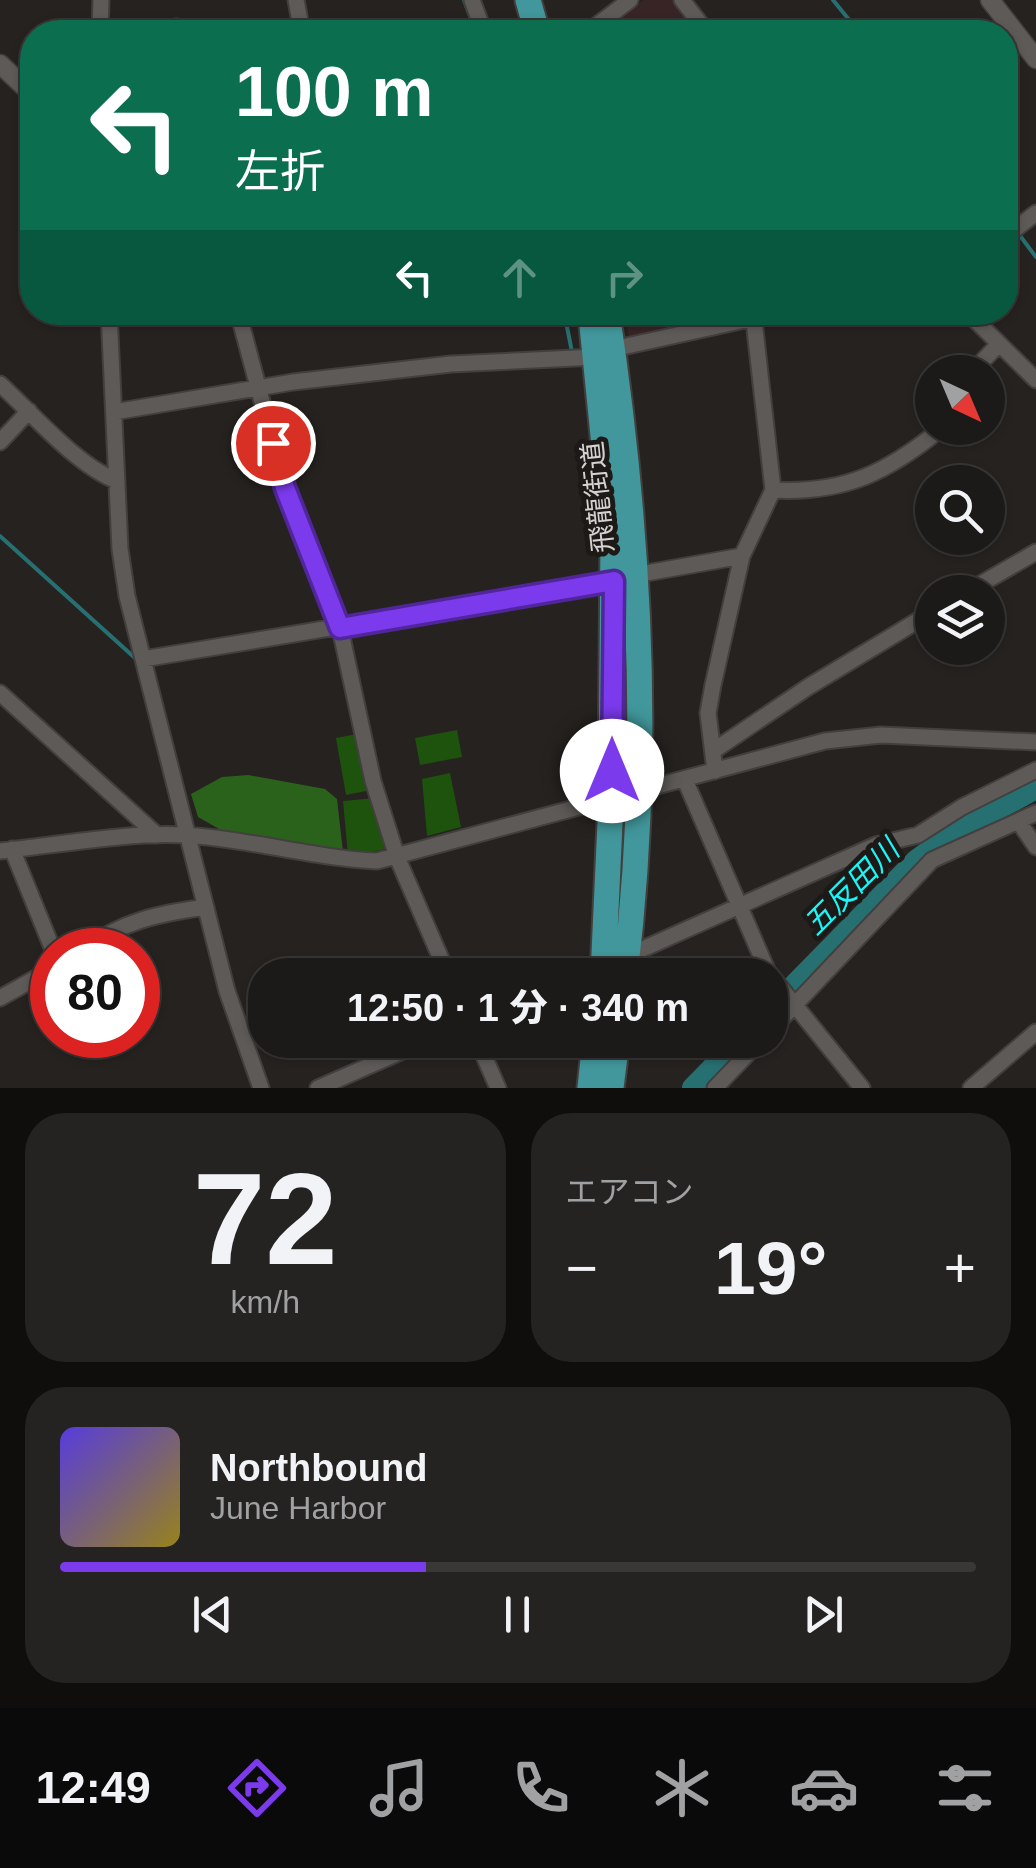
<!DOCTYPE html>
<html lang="ja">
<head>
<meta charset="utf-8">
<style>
	body { margin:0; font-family:Arial,"Noto Sans JP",sans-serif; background:#252321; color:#f1f3f6; height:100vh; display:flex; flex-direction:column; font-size:38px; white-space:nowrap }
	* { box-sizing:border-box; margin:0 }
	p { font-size:32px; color:#a0a1a2 }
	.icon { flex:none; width:55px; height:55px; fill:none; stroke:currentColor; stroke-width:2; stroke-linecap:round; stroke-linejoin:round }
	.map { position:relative; height:1088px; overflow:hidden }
	.panel { display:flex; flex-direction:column; gap:25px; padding:25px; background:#0f0e0d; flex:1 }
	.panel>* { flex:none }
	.top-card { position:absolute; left:20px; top:20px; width:998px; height:305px; border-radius:40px; box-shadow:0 2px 8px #0004,0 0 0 2px #3a3837; background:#0b6e4f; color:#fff; overflow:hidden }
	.needle { width:65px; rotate:136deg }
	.buttons { position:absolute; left:915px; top:355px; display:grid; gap:20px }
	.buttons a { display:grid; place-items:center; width:90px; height:90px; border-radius:50%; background:#1c1a18; box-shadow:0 2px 8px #0004,0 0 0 2px #3a3837; font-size:50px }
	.speed { position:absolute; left:30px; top:928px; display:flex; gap:20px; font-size:50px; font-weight:700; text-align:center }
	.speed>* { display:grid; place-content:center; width:130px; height:130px; border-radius:50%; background:#1c1a18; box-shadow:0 2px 8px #0004,0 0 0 2px #3a3837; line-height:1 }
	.speed .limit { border:15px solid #d22; background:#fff; color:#111 }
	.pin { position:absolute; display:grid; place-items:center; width:85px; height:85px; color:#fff; margin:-42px; border:5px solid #fff; border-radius:50%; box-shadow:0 2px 10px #0007 }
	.me { position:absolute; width:110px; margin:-55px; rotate:0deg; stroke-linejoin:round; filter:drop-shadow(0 0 8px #0008) }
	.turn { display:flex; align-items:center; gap:35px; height:210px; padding:0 50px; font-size:45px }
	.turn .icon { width:130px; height:130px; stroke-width:2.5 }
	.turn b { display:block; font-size:70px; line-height:85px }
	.lanes { display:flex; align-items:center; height:95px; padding:0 50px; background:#0003; justify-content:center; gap:50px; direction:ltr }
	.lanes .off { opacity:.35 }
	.big { font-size:75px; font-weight:800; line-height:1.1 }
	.panel .widget { flex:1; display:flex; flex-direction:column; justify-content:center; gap:15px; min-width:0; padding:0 35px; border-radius:40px; background:#252321 }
	.panel .dial { align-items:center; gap:0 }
	.dial b { font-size:130px; line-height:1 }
	.song { display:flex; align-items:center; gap:30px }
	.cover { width:120px; height:120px; border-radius:15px; background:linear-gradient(135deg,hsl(250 70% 55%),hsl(50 70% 35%)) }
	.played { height:10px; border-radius:5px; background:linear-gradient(90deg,#7c3aed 40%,#3a3837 40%) }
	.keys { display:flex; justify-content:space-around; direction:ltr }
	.heat { display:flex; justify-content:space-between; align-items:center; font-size:55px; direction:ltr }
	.panel .tiles { flex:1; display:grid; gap:25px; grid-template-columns:1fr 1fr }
	.widget:last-child { grid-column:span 2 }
	.trip { position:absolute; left:248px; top:958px; width:540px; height:100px; border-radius:40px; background:#1c1a18; box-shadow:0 2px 8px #0004,0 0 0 2px #3a3837; font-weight:800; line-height:100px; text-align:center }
	.tab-bar { display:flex; height:160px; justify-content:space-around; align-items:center; background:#0b0a0a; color:#a0a1a2 }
	.tab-bar .icon { width:70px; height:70px }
	.tab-bar .active { color:#7c3aed }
	.tab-bar b { font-size:45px; color:#f1f3f6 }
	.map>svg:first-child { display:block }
	.industrial { fill:#382425 }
	.green { fill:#1d530c }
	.forest { fill:#2b621b }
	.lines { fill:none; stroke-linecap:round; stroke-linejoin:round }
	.stream { stroke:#277071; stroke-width:4 }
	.river { stroke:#277071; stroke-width:22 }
	.minor-casing { stroke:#423f3e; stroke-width:19 }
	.tertiary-casing { stroke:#423f3e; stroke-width:21 }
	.trunk-casing { stroke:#423f3e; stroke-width:29 }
	.minor { stroke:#5e5a57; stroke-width:15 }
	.tertiary { stroke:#5e5a57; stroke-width:18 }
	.trunk { stroke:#41979b; stroke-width:25 }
	.route-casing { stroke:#51269a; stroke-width:25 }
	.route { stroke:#7c3aed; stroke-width:18 }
	.labels { text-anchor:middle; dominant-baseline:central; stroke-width:10; stroke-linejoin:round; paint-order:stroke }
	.street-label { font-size:28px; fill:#d5d2d1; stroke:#1d1917 }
	.water-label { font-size:30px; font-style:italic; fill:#19f6f8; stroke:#1d1917 }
</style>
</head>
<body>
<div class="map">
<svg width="1036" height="1088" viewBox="0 0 1036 1088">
	<rect width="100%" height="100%" fill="#262220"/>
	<path class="industrial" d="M644,0H674L700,32H595Z
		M749,312L629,339L625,313Z"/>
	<path class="green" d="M457,730L462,757L420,765L415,738Z
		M357,734L371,790L346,795L336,738Z
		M450,773L461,827L427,836L422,779Z
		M376,798L388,849L348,855L343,801Z"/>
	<path class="forest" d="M248,775L325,789L337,799L343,852L228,834L198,817L191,794L222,777Z"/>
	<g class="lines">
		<path class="stream" d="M464,0L476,32
			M833,0L859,32
			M1005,217L1012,225
			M1018,233L1036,257
			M564,312L572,352
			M0,536L135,658"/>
		<path class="river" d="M770,1010L917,860L955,832L1036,788
			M693,1088L740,1040"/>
		<g class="minor-casing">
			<path id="minor" d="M296,0L302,32
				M472,0L484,32
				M682,0L707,32
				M100,32L101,0
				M138,32L177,27L178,32
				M588,32L630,0
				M1005,237L1036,213
				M109,312L120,549L127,596L227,991L261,1088
				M238,312L285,487L340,628L373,781L397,857L448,975
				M967,312L1036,380
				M613,349L754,318L799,312
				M972,372L999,344
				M0,384C33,414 76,465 117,481
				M114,412L293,382L451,364L596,357
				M0,442L29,411
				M773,490C845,494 888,472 942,428
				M635,575L742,556
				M967,592L1036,552
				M143,659L614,581
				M0,693L157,835
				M713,751L808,687L932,612
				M715,771L708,713L713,685L742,556L773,490L753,312
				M685,780L768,972L862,1088
				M1019,822L1036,847
				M12,849L53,950
				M0,851C58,845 128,832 185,835C250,839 313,858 377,861L825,741L881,735L1036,742
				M85,950C120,921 162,913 206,907
				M627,956L876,845L918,835L962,807L1036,770
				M581,975L605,965
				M0,998L52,969
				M770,1031L932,860L1036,813
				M477,1040L498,1088
				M318,1088L428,1040
				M715,1088L761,1040
				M971,1088L1036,1032"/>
		</g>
		<g class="tertiary-casing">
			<path id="tertiary" d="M990,0L1036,59
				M0,64L32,94"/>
		</g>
		<g class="trunk-casing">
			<path id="trunk" d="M528,0L537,32
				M607,312C640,530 652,756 625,975
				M591,316L613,535L611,801L603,975
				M590,1088L595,1040
				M611,1088L617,1040"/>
		</g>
		<use href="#minor" class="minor"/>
		<use href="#tertiary" class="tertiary"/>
		<use href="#trunk" class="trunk"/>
	</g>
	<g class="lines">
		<g class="route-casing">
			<path id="route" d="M273,443L285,488L340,628L614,581L612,771"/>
		</g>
		<use href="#route" class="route"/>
	</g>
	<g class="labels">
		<g class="street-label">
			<text transform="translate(598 497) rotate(-96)">飛龍街道</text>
		</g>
		<g class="water-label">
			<text transform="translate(851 887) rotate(-45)">五反田川</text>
		</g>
	</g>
</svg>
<div class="buttons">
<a><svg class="needle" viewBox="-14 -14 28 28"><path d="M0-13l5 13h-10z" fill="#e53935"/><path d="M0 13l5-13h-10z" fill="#a0a1a2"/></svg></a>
<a><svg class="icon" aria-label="search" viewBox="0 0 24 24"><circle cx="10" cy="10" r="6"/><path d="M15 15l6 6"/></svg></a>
<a><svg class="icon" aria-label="layers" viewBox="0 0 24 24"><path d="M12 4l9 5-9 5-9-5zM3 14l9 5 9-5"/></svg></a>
</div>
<div class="speed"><div class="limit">80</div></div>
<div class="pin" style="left:273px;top:443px;background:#d93025"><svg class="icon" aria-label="arrive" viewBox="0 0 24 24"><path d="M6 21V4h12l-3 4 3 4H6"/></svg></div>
<svg class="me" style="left:612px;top:771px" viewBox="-20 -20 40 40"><circle r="19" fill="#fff"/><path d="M0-13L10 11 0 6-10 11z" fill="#7c3aed"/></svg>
<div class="trip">12:50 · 1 分 · 340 m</div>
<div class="top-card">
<div class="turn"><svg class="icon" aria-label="left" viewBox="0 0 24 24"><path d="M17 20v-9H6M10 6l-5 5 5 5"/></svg><div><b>100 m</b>左折</div></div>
<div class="lanes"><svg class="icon" aria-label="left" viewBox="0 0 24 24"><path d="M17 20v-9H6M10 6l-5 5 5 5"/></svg><svg class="icon off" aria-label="ahead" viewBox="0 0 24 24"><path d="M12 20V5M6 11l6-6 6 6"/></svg><svg class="icon off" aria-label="right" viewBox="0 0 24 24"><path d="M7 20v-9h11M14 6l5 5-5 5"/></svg></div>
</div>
</div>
<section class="panel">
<div class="tiles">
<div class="widget dial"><b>72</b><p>km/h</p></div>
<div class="widget"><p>エアコン</p>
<div class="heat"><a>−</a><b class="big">19°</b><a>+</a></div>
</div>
<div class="widget">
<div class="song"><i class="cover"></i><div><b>Northbound</b><p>June Harbor</p></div></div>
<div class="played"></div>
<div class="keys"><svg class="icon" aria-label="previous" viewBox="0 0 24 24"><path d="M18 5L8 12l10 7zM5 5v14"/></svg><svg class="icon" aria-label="pause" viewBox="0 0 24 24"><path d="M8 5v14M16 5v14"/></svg><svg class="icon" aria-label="next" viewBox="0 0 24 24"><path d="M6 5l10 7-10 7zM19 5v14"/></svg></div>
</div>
</div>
</section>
<nav class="tab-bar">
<b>12:49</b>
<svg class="icon active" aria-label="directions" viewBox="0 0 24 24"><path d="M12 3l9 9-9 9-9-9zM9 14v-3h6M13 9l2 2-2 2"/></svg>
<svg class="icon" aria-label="music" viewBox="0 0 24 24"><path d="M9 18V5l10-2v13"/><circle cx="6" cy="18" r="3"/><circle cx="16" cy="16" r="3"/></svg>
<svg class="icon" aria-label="phone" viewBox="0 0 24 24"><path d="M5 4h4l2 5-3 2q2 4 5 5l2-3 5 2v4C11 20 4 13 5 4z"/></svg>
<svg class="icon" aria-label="climate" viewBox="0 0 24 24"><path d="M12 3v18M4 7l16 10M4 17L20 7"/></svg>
<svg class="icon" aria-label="car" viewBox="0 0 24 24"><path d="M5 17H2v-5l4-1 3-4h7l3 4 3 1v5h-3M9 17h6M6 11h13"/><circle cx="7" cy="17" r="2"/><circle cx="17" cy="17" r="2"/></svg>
<svg class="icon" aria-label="filters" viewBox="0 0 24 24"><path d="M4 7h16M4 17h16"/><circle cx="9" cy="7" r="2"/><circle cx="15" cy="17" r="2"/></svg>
</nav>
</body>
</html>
